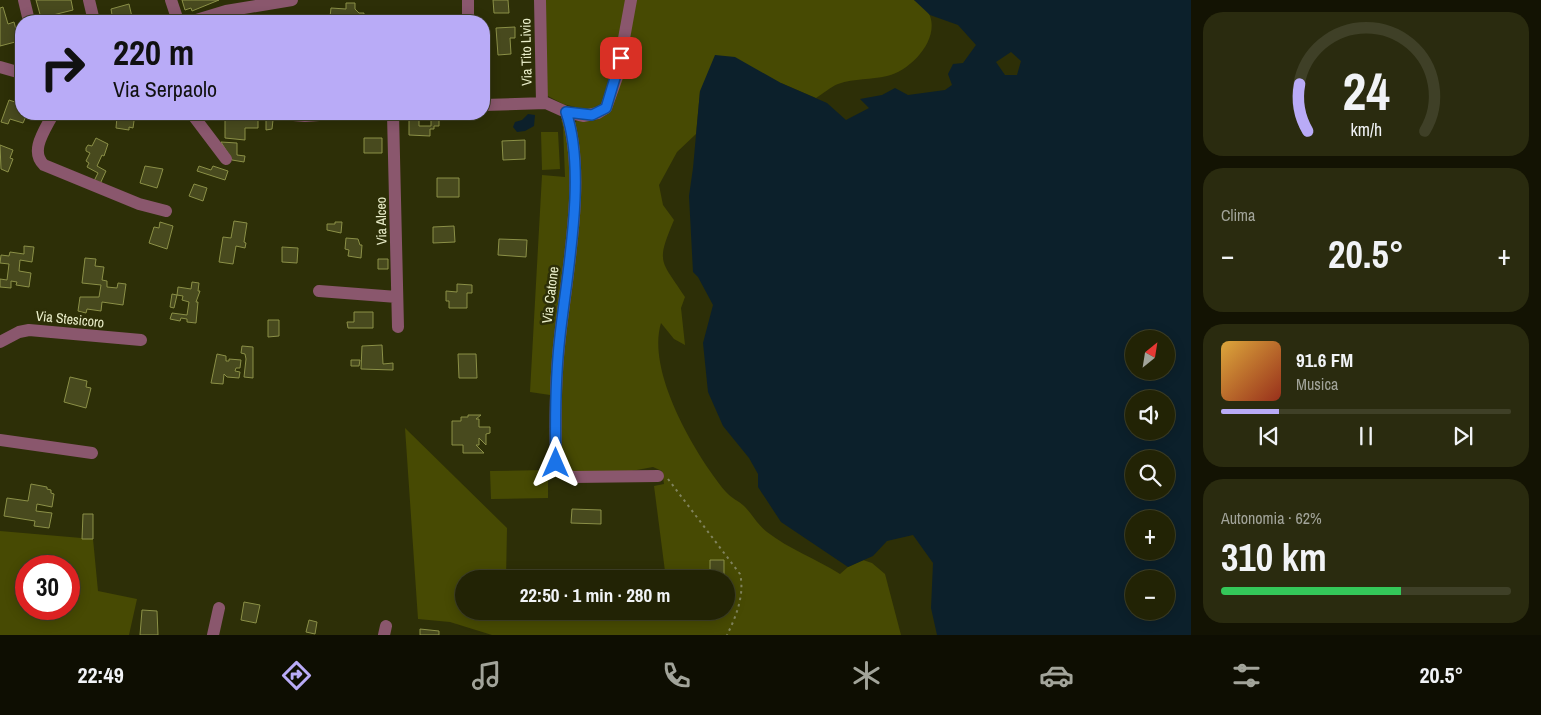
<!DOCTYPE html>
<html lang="it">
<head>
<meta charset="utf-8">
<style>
	body { margin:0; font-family:"Archivo Narrow",sans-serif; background:#2a2b0f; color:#f1f3f6; height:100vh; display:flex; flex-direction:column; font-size:19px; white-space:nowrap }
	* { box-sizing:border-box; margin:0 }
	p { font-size:16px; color:#a2a49a }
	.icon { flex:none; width:28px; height:28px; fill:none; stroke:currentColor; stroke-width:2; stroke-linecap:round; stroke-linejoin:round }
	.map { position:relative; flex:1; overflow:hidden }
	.details { display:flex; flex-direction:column; gap:12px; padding:12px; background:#131303; width:350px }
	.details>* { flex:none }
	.hud { position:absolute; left:15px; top:15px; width:475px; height:105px; border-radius:20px; box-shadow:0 2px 12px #0003,0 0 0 1px #3f4027; background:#b9abf7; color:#111; overflow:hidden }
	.needle { width:32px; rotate:30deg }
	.tools { position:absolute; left:1125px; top:330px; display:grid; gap:10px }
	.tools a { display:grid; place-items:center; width:50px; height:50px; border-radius:50%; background:#222305; box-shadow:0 2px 12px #0003,0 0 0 1px #3f4027; font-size:25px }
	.speed { position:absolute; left:15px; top:555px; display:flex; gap:10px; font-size:25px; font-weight:700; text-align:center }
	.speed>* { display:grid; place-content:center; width:65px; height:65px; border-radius:50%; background:#222305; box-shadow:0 2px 12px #0003,0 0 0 1px #3f4027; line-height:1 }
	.speed .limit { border:8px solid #d22; background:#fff; color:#111 }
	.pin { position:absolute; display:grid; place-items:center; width:42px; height:42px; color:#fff; margin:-21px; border-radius:10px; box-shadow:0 2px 8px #0006 }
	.me { position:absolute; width:55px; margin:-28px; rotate:0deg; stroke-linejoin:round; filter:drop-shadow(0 0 4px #0008) }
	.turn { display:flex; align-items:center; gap:18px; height:105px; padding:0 15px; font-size:22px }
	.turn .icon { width:65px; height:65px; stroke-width:2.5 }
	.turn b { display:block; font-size:35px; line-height:42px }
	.big { font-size:38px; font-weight:700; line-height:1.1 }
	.details .tile { flex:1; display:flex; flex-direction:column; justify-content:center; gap:8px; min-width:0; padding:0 18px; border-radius:20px; background:#2a2b0f }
	.details .dial { align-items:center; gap:0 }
	.dial svg { height:130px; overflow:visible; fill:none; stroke:#3f4027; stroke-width:7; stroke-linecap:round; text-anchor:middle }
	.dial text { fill:#f1f3f6; stroke:none }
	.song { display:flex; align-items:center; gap:15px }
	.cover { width:60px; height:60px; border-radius:8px; background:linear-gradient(135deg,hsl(40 70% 55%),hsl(10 70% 35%)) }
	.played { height:5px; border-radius:2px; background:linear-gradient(90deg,#b9abf7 20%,#3f4027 20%) }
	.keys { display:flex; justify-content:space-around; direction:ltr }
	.heat { display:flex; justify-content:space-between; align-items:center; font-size:28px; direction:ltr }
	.charge { height:8px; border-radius:4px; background:linear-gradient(90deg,#34c759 62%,#3f4027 0) }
	.trip { position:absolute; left:455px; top:570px; width:280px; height:50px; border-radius:25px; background:#222305; box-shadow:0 2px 12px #0003,0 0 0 1px #3f4027; font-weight:700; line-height:50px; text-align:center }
	.dock { display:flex; height:80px; justify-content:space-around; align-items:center; background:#0e0e02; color:#a2a49a }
	.dock .icon { width:35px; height:35px }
	.dock .on { color:#b9abf7 }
	.dock b { font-size:22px; color:#f1f3f6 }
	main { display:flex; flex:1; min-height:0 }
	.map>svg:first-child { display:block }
	.green { fill:#474a03; fill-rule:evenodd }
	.water { fill:#0c202b; fill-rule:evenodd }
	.building { fill:#484a1e; stroke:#8b9047 }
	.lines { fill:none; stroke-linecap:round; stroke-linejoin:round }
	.path { stroke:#80835d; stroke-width:2; stroke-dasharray:2.5 4; stroke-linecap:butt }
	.minor { stroke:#8a576d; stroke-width:12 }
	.route-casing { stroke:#114b97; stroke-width:12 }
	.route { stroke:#1a73e8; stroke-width:9 }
	.labels { text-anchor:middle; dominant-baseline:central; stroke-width:5; stroke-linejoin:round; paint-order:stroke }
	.street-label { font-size:14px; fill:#eaeeca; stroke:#2d2f07 }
</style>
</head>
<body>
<main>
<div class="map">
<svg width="1191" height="635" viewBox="0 0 1191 635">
	<rect width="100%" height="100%" fill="#2d2f07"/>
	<path class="green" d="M545,0H628L619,48L603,104L591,111L563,104L546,95Z
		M636,0H914C919,4 928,10 930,16C939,41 910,71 887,76C871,80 855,78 838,84C830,87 823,94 816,98L781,83L700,91L696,134L677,152L659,185L663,205L674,220C656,263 660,259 685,297L681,308L685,345L674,339L661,323C646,372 696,456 726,492C731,498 739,501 744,506C753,515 757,524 767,532C789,549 816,559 840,574L848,567L863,560L872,563L885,574L901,635H492L450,622L418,619L405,428L507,528L506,579H464V611H726V579H666L654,486L664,484L662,471L653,467L626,472L572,473L562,464L559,434L575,122L579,120C593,122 600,121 610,111Z
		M561,119L566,124L572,198L550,395L530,392L542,175L565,177L563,127Z
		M541,132H558L560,169L542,170Z
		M548,470V498L491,499L490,471Z
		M0,531L93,539L98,591L137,599L129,635H0ZM26,566H69V609H26Z"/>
	<path class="water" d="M914,0H1191V635H937L931,608L933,563L913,535L887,541L873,556L848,567L781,522L758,487V474L749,458L723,426L708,392L703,343L713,305L698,277L693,272L689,196L693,168L700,91L715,55L735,57L781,83L827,103L846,120L869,108L860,99L882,95L895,88L908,95L945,90L952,85L948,74L953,64L963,63L976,45L958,25L930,15ZM1011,52L1021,61L1017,75H1005L996,62ZM1134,339H1166V371H1134ZM1134,399H1166V431H1134ZM1134,459H1166V491H1134ZM1134,519H1166V551H1134ZM1134,579H1166V611H1134Z
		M528,114L535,115L534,126L525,131L517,132L513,127L515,122L522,120Z"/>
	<path class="building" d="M36,0H71L73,10L41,18Z
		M182,0H219L192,11L191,8L185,10Z
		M493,0H508L509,13H494Z
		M346,3H355V9L359,13H364L363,21H336V17H330L331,8L346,9Z
		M129,4L132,17L113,21L111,9Z
		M3,7L8,24L14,22L19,41L0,46V8Z
		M524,22H530L531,29L525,30Z
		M515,27V38H510L511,54L498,55L496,28Z
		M18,95L21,97V114H27L23,123L10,119L8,124L1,122L9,100L15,102Z
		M112,114H135L133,128L129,127V130L116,128L117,117L111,116Z
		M225,114L258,116V128H245V140L225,138Z
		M431,114H439V126H434V129H430V136L409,135V119H419V126H431Z
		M266,117L273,120L272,129L266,130Z
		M96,138L108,144L104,156L102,155L97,166L106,171L100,184L94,181L98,173L87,167L89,163L86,161L90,153L86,151V148L88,145L92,146Z
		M364,138H382V153H364Z
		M525,140V159L503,160L502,141Z
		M221,142L237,143V155L245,156L244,162L232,160Z
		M0,145L13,150L10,158L13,159L8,172L1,169Z
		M145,166L163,169L157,188L140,183Z
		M199,166L211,170L213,166L228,171L225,180L197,171Z
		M437,178H459V197H437Z
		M194,184L207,188L203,201L189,196Z
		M234,221L247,223L244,242L246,243L245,248L236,246L233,264L219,262L223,237L231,238Z
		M160,222L173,226L167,249L149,243L154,227L159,228Z
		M335,222H342L341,233L327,230V224H335Z
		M454,226L455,242L433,243V227Z
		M346,238L358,239L360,245H362L361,258L348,256L349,250L345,249Z
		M499,239L527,240L526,257L498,255Z
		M24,246L34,247L32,262L20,260L19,271L31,273L29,287L16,285L17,282L11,281V288L0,287V279L7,280L9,264L0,263L1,255L9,256L10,252L24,254Z
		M282,247L298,248L297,263L282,262Z
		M85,258L96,259L95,266L104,267L102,280L107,281V287L117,288L118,283L126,284L123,305L102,302L101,311L87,309L86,313L78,311L80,297H99L101,285L82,283Z
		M378,259H388V269H378Z
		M192,282L199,283L198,291H200L196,302H198L196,323L187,322V319L181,318L180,321L170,319L172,313L187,315L189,302L182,300L183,296L177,295L178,287L191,289Z
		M457,284L472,285V293H467V308H449V301H446V291L457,292Z
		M172,294L177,295L174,308L170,307Z
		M354,312H373V328H348L347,322H354Z
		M268,320H279V336L268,337Z
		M382,345L383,364L393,363V370L361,369L362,346Z
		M242,346L253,347V378L244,377L246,359L245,354L241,353Z
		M217,354L226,356V361H229V359L241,360L240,368H236L235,371L240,372L239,378L227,377L224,374L223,384L211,383Z
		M458,354H476L477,378H459Z
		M351,360H360L359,366H351Z
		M70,377L87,381L86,387L91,388L86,408L64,402Z
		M468,415H481L476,419H479V427H490V433L486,434V445L479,438V445H476L484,453H463V445H452V421H461V417H468Z
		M31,484L47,487V489L51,490V493L54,494L52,507L37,504L36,511L52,513L49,528L34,526L35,521L4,516L7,498L28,501Z
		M572,509L601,510V524L571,523Z
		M83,514H93V539H82Z
		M710,560H724V578H710Z
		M244,602L260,605L256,623L241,620Z
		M142,610L157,611L158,635H140Z
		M309,620L317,622L315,634L306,632Z
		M420,629L439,631V635H420Z"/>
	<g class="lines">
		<path class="path" d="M668,479L740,574C745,594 736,617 727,635"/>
		<path class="minor" d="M24,0L29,21
			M89,0L94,21
			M171,0L178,21
			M540,0L542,103
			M193,21L226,11L292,0
			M468,21V0
			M0,67L21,73
			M484,105L546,103L566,112L583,116L598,113L606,108L617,77L631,0
			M566,112C587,174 567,272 560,337C555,378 555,420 556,463L559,470L572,477L658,476
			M53,114C45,130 29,151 44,165L139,204L166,211
			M192,114L226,159
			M282,114L305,116L333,114
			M393,114L398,327
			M319,291L397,297
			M0,342L19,332L29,330L141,340
			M0,440L92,453
			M213,635L219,608
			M384,635L386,626"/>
	</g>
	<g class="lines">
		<g class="route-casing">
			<path id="route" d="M556,463C555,420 555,379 560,336C567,272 587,173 566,112L592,115L606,108L621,58"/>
		</g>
		<use href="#route" class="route"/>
	</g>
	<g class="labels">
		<g class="street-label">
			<text transform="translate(526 52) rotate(-91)">Via Tito Livio</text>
			<text transform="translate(381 221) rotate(-91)">Via Alceo</text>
			<text transform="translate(550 295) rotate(-83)">Via Catone</text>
			<text transform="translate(70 319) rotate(6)">Via Stesicoro</text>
		</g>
	</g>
</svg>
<div class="tools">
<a><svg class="needle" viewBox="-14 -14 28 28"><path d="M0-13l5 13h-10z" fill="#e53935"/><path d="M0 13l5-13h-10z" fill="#a2a49a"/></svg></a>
<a><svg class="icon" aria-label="sound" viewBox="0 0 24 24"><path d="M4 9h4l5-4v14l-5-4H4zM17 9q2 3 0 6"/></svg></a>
<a><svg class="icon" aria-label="search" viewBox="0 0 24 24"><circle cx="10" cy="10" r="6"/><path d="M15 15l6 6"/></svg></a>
<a>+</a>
<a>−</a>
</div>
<div class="speed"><div class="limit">30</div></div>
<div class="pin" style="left:621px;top:58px;background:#d93025"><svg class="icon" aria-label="arrive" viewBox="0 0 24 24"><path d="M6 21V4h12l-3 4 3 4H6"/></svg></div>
<svg class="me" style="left:556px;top:463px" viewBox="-20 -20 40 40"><path d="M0-17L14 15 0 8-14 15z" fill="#1a73e8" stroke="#fff" stroke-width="4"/></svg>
<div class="trip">22:50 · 1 min · 280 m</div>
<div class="hud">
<div class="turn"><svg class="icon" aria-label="right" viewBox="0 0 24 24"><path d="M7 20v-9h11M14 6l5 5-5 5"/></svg><div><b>220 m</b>Via Serpaolo</div></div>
</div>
</div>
<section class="details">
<div class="tile dial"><svg viewBox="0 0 100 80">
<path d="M14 69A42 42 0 1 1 86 69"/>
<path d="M14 69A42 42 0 0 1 9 40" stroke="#b9abf7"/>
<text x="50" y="56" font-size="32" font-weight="700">24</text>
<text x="50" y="72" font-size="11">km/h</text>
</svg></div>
<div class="tile"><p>Clima</p>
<div class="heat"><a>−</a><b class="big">20.5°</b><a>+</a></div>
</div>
<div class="tile">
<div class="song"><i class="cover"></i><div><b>91.6 FM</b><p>Musica</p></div></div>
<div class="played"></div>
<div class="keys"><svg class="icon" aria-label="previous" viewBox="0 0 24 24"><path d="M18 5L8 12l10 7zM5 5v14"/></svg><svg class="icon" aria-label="pause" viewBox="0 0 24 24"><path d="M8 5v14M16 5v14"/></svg><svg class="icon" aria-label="next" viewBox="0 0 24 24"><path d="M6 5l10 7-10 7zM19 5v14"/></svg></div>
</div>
<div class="tile"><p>Autonomia · 62%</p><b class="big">310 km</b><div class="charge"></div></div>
</section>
</main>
<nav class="dock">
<b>22:49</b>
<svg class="icon on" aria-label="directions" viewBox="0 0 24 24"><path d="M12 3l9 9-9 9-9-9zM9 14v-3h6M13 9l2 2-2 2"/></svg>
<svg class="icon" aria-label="music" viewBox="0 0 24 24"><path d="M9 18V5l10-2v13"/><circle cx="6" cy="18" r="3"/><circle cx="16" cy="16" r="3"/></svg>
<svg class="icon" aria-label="phone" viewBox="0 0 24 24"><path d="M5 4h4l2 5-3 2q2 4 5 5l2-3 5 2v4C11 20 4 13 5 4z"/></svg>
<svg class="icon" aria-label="climate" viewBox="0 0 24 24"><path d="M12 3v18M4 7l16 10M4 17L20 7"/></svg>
<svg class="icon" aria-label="car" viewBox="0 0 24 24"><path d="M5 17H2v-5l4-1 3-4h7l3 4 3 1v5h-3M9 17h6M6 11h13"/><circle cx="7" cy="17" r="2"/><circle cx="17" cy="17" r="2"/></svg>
<svg class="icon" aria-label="filters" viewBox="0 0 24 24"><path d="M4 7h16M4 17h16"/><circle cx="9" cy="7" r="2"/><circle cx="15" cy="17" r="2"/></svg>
<b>20.5°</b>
</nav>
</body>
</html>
